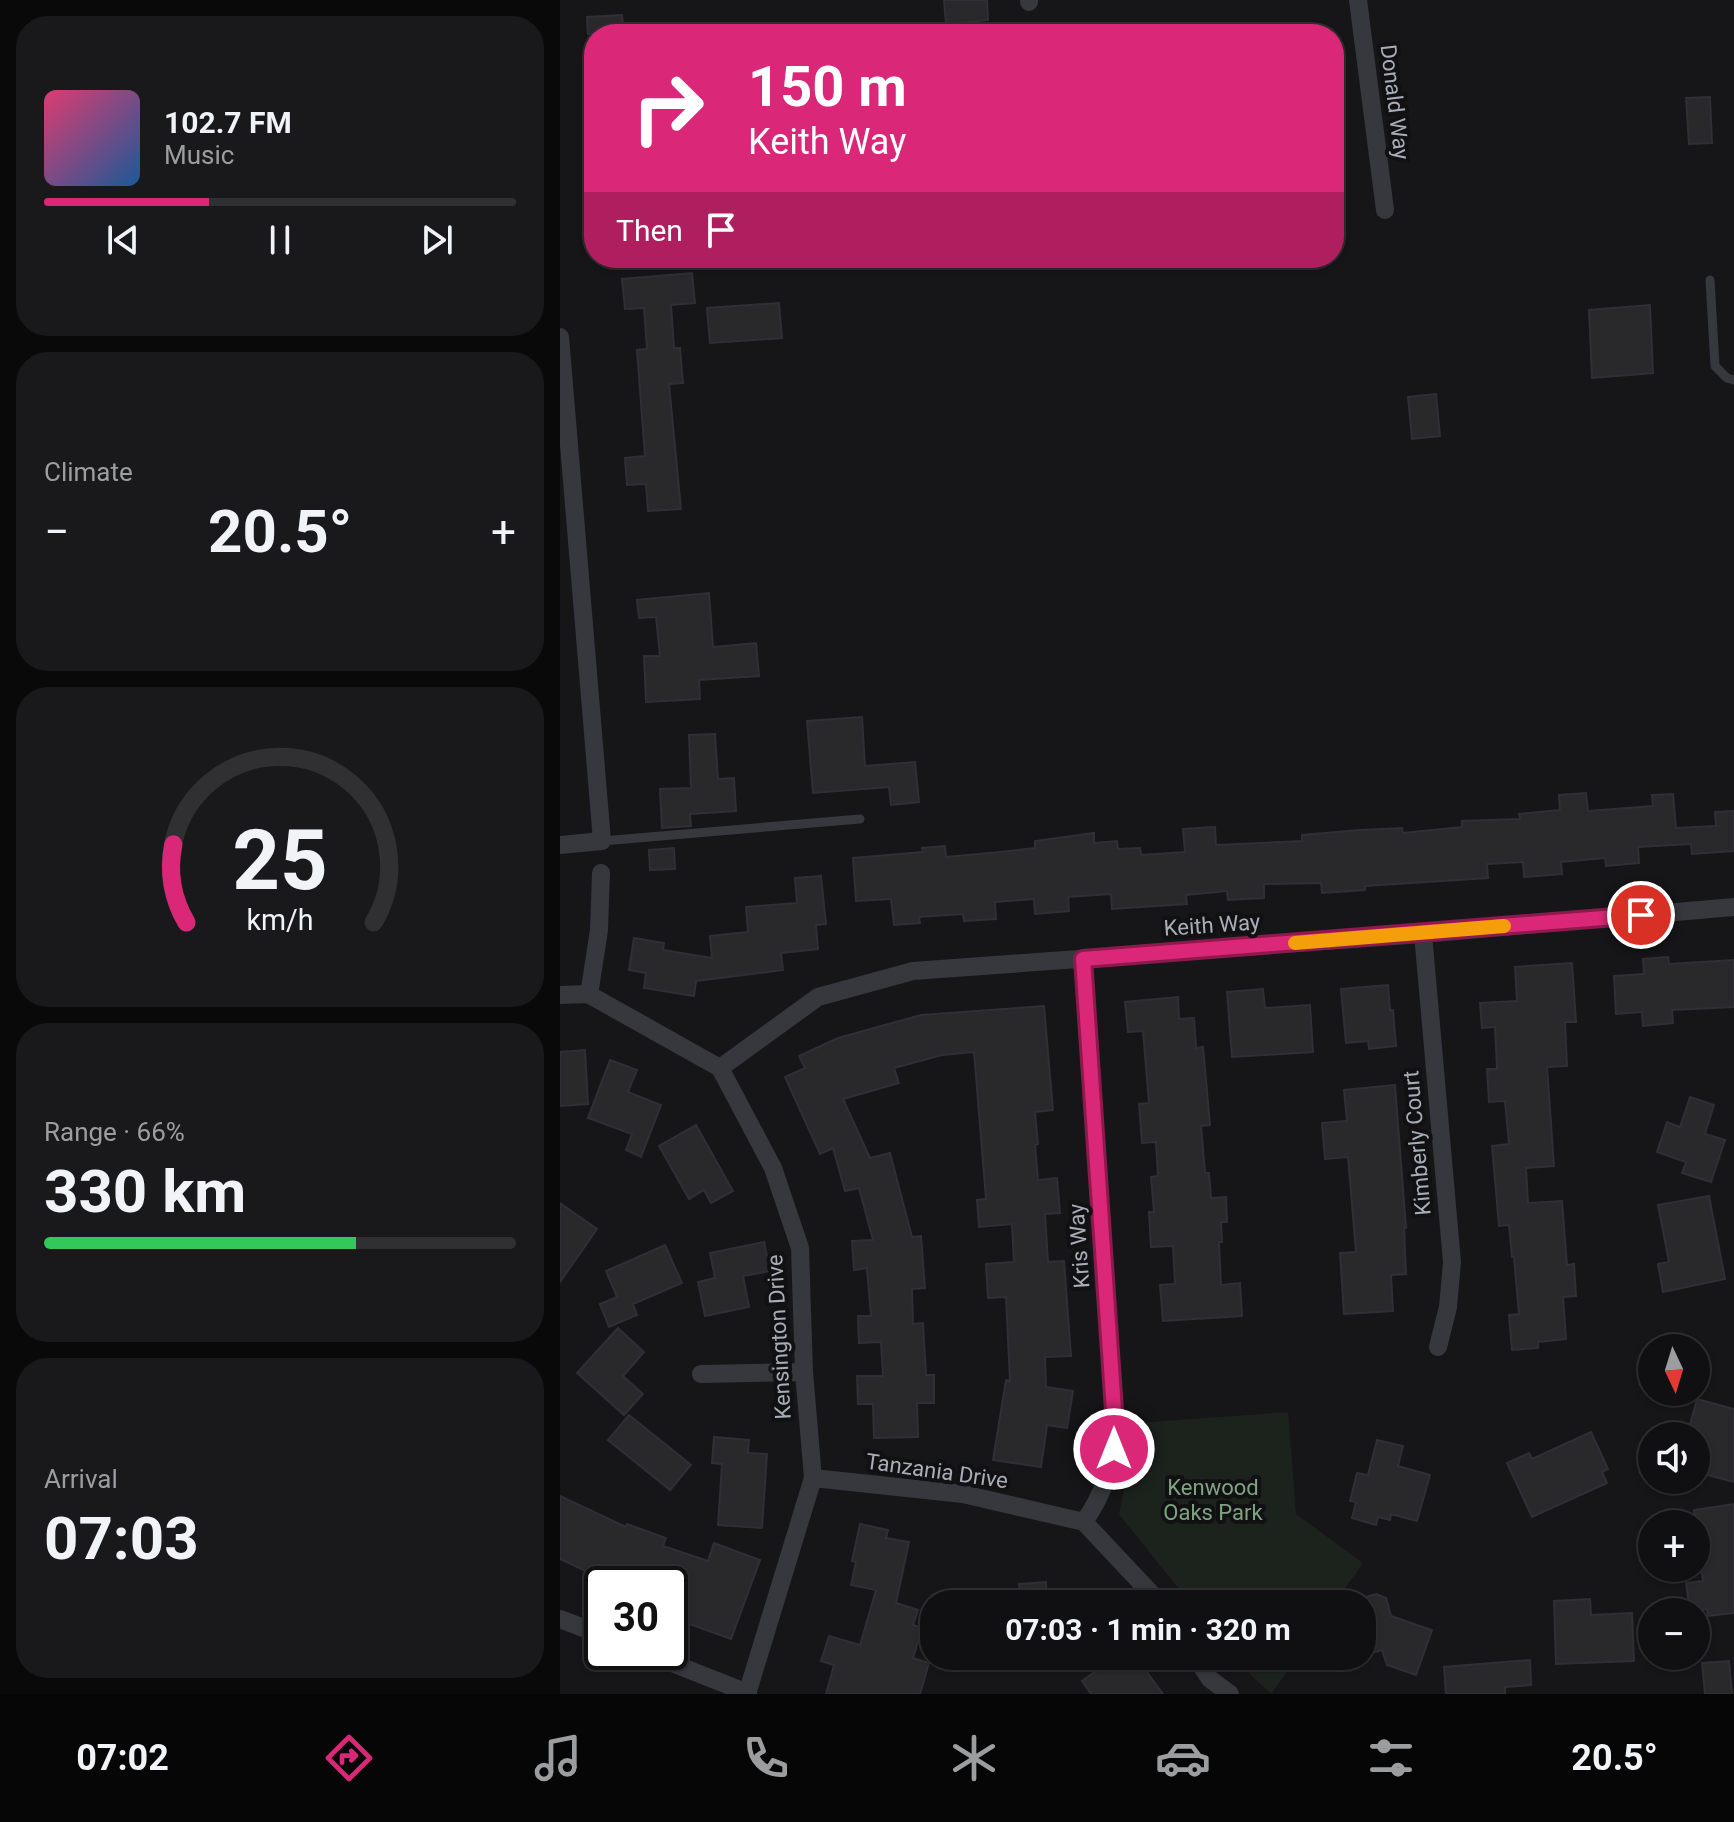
<!DOCTYPE html>
<html lang="en">
<head>
<meta charset="utf-8">
<style>
	body { margin:0; font-family:Roboto,sans-serif; background:#19191b; color:#f1f3f6; height:100vh; display:flex; flex-direction:column; font-size:30px; white-space:nowrap }
	* { box-sizing:border-box; margin:0 }
	p { font-size:26px; color:#9c9d9f }
	.icon { flex:none; width:44px; height:44px; fill:none; stroke:currentColor; stroke-width:2; stroke-linecap:round; stroke-linejoin:round }
	.map { position:relative; flex:1; overflow:hidden }
	.drawer { display:flex; flex-direction:column; gap:16px; padding:16px; background:#09090a; width:560px }
	.drawer>* { flex:none }
	.hud { position:absolute; left:24px; top:24px; width:760px; height:244px; border-radius:32px; box-shadow:0 2px 6px #0004,0 0 0 2px #303032; background:#db2777; color:#fff; overflow:hidden }
	.needle { width:52px; rotate:176deg }
	.controls { position:absolute; left:1078px; top:1334px; display:grid; gap:16px }
	.controls a { display:grid; place-items:center; width:72px; height:72px; border-radius:50%; background:#101012; box-shadow:0 2px 6px #0004,0 0 0 2px #303032; font-size:40px }
	.speed { position:absolute; left:24px; top:1566px; display:flex; gap:16px; font-size:40px; font-weight:700; text-align:center }
	.speed>* { display:grid; place-content:center; width:104px; height:104px; border-radius:50%; background:#101012; box-shadow:0 2px 6px #0004,0 0 0 2px #303032; line-height:1 }
	.speed .limit { border:4px solid #111; border-radius:12px; background:#fff; color:#111 }
	.pin { position:absolute; display:grid; place-items:center; width:68px; height:68px; color:#fff; margin:-34px; border:4px solid #fff; border-radius:50%; box-shadow:0 2px 8px #0007 }
	.me { position:absolute; width:88px; margin:-44px; rotate:0deg; stroke-linejoin:round; filter:drop-shadow(0 0 6px #0008) }
	.turn { display:flex; align-items:center; gap:28px; height:168px; padding:0 32px; font-size:36px }
	.turn .icon { width:104px; height:104px; stroke-width:2.5 }
	.turn b { display:block; font-size:56px; line-height:68px }
	.then { display:flex; align-items:center; height:76px; padding:0 32px; background:#0003; gap:16px; font-size:30px }
	.big { font-size:60px; font-weight:700; line-height:1.1 }
	.drawer .widget { flex:1; display:flex; flex-direction:column; justify-content:center; gap:12px; min-width:0; padding:0 28px; border-radius:32px; background:#19191b }
	.drawer .dial { align-items:center; gap:0 }
	.dial svg { height:208px; overflow:visible; fill:none; stroke:#303032; stroke-width:7; stroke-linecap:round; text-anchor:middle }
	.dial text { fill:#f1f3f6; stroke:none }
	.song { display:flex; align-items:center; gap:24px }
	.cover { width:96px; height:96px; border-radius:12px; background:linear-gradient(135deg,hsl(340 70% 55%),hsl(210 70% 35%)) }
	.played { height:8px; border-radius:4px; background:linear-gradient(90deg,#db2777 35%,#303032 35%) }
	.keys { display:flex; justify-content:space-around; direction:ltr }
	.heat { display:flex; justify-content:space-between; align-items:center; font-size:44px; direction:ltr }
	.charge { height:12px; border-radius:6px; background:linear-gradient(90deg,#34c759 66%,#303032 0) }
	.trip { position:absolute; left:360px; top:1590px; width:456px; height:80px; border-radius:32px; background:#101012; box-shadow:0 2px 6px #0004,0 0 0 2px #303032; font-weight:700; line-height:80px; text-align:center }
	.tabs { display:flex; height:128px; justify-content:space-around; align-items:center; background:#060607; color:#9c9d9f }
	.tabs .icon { width:56px; height:56px }
	.tabs .current { color:#db2777 }
	.tabs b { font-size:36px; color:#f1f3f6 }
	main { display:flex; flex:1; min-height:0 }
	.map>svg:first-child { display:block }
	.green { fill:#1c231d }
	.building { fill:#29292c; stroke:#303034; stroke-width:2 }
	.lines { fill:none; stroke-linecap:round; stroke-linejoin:round }
	.lane { stroke:#37383d; stroke-width:9 }
	.street { stroke:#37383d; stroke-width:18 }
	.route-casing { stroke:#8e194d; stroke-width:20 }
	.route { stroke:#db2777; stroke-width:14 }
	.slow { stroke:#f59e0b; stroke-width:14 }
	.labels { text-anchor:middle; dominant-baseline:central; stroke-width:8; stroke-linejoin:round; paint-order:stroke }
	.street-label { font-size:22px; fill:#a8adb8; stroke:#111113 }
	.park-label { font-size:22px; fill:#7fa381; stroke:#111113 }
</style>
</head>
<body>
<main>
<section class="drawer">
<div class="widget">
<div class="song"><i class="cover"></i><div><b>102.7 FM</b><p>Music</p></div></div>
<div class="played"></div>
<div class="keys"><svg class="icon" aria-label="previous" viewBox="0 0 24 24"><path d="M18 5L8 12l10 7zM5 5v14"/></svg><svg class="icon" aria-label="pause" viewBox="0 0 24 24"><path d="M8 5v14M16 5v14"/></svg><svg class="icon" aria-label="next" viewBox="0 0 24 24"><path d="M6 5l10 7-10 7zM19 5v14"/></svg></div>
</div>
<div class="widget"><p>Climate</p>
<div class="heat"><a>−</a><b class="big">20.5°</b><a>+</a></div>
</div>
<div class="widget dial"><svg viewBox="0 0 100 80">
<path d="M14 69A42 42 0 1 1 86 69"/>
<path d="M14 69A42 42 0 0 1 9 39" stroke="#db2777"/>
<text x="50" y="56" font-size="32" font-weight="700">25</text>
<text x="50" y="72" font-size="11">km/h</text>
</svg></div>
<div class="widget"><p>Range · 66%</p><b class="big">330 km</b><div class="charge"></div></div>
<div class="widget"><p>Arrival</p><b class="big">07:03</b></div>
</section>
<div class="map">
<svg width="1174" height="1694" viewBox="0 0 1174 1694">
	<rect width="100%" height="100%" fill="#161618"/>
	<path class="green" d="M728,1412L736,1514L803,1563L774,1604H631L559,1514L577,1423Z
		M671,1656H738L711,1694Z"/>
	<path class="building" d="M384,0H427L428,20L386,24Z
		M62,15L64,34H28L27,17Z
		M1150,97L1152,143L1129,144L1126,98Z
		M132,273L135,303L111,305L114,348H120L123,383L109,384L121,509L88,511L86,484L67,485L65,458L85,456L77,350L87,349L84,308L65,309L62,279Z
		M219,303L222,338L150,343L147,308Z
		M1090,305L1093,373L1032,378L1029,310Z
		M876,394L880,436L852,439L848,397Z
		M149,593L153,647L196,643L199,676L139,680L140,699L86,702L84,656H100L96,617L79,618L77,600Z
		M302,717L305,766L355,762L359,802L331,805L329,787L253,793L247,721Z
		M155,734L158,779L174,778L176,811L130,814L131,826L102,828L100,789L131,788L129,735Z
		M1026,793L1028,811L1093,806L1092,795L1113,794L1116,828L1156,826L1155,812L1174,811V851L1132,854L1131,844L1078,847L1079,863L1046,866L1045,858L1001,862L1002,874L964,877L963,862L927,864L928,878L805,886V890L762,893L761,883L704,884V898L668,900L667,891L626,895L627,904L552,909L551,894L508,897L509,911L475,914L474,899L435,902L436,919L404,921L403,914L359,917L360,923L334,925L331,899L296,901L293,858L363,852L362,848L385,846L386,857L440,852L475,848V841L534,833V843L557,841L558,849L580,848L581,855L625,852L623,829L655,827L656,845L742,841V835L800,830L842,828L843,833L902,827V821L960,819L959,814L1000,810L999,795Z
		M114,848L115,869L90,870L89,850Z
		M261,876L266,924L256,925L258,949L221,953L223,970L136,981L134,996L84,988L86,973L69,970L74,938L104,943L103,950L152,958L150,936L188,932L186,907L237,903L235,878Z
		M1108,957L1109,964L1174,960V1007L1112,1010L1113,1023L1083,1026L1082,1012L1056,1014L1054,976L1084,974L1083,959Z
		M1012,963L1016,1022H1005L1007,1066L987,1067L994,1166L966,1168L968,1203L1002,1201L1007,1265L1014,1264L1016,1296L1003,1297L1006,1339L978,1342V1348L952,1350L949,1315L959,1314L954,1257H952L949,1225L939,1226L932,1146L949,1144L945,1101L929,1102L927,1069H937L935,1027L922,1028L920,1003L957,1001L955,967Z
		M828,985L830,1010H833L836,1046L809,1049L808,1041L786,1043L781,989Z
		M703,989L705,1008L750,1005L753,1052L672,1057L667,992Z
		M618,997L619,1019L634,1018L636,1048L643,1047L650,1125L641,1126L645,1173H649L651,1198L666,1197L667,1222H661L662,1242H659L661,1285L680,1283L682,1316L603,1321L600,1285L615,1284L613,1246L591,1247L589,1212H594L591,1177L598,1176L596,1142L582,1143L579,1104L589,1103L583,1031L568,1032L565,1002Z
		M484,1006L493,1110L475,1112L478,1144L475,1145L478,1180L497,1178L500,1213L485,1214L488,1262L504,1261L511,1356L485,1357L486,1387L513,1391L507,1428L487,1425L481,1467L433,1460L446,1380L450,1381L446,1297L428,1298L426,1264L454,1262L452,1224L419,1227L417,1200L426,1199L414,1052L382,1055L334,1068L339,1083L283,1099L310,1158L330,1153L352,1237L361,1236L365,1288L352,1289L353,1324L363,1323L366,1375H374V1403H357L358,1437L314,1438L313,1404H298L297,1376H323L321,1342L299,1343L298,1316H311L307,1268L294,1270L292,1241L313,1240L299,1188L285,1191L273,1148L260,1154L225,1077L245,1068L239,1056L278,1038L361,1015Z
		M25,1050L28,1104L0,1106V1052Z
		M50,1060L77,1070L68,1092L101,1105L81,1157L66,1150L72,1134L28,1118Z
		M835,1085L846,1228H844L846,1274L831,1275L833,1311L784,1314L780,1253L796,1252L788,1157L765,1159L762,1123L787,1121L784,1090Z
		M1130,1097L1154,1105L1145,1134L1165,1140L1151,1182L1122,1173L1126,1162L1097,1152L1107,1122L1120,1127Z
		M136,1125L173,1191L151,1203L144,1190L129,1199L99,1146Z
		M1149,1196L1165,1279L1103,1292L1098,1264L1109,1262L1098,1205Z
		M0,1203L37,1229L0,1282Z
		M204,1242L210,1271L183,1276L189,1307L145,1316L138,1282L155,1278L150,1253Z
		M105,1245L122,1283L73,1304L77,1315L49,1327L40,1304L57,1297L46,1271Z
		M58,1328L84,1352L63,1376L83,1394L64,1415L17,1373Z
		M1137,1399L1174,1409V1482L1136,1472V1436H1127Z
		M69,1415L131,1465L110,1490L48,1440Z
		M1031,1432L1048,1469L1042,1472L1047,1483L972,1517L947,1463L969,1453L972,1459Z
		M154,1437L189,1440L188,1453L207,1454L202,1528L158,1525L162,1464L152,1463Z
		M817,1440L843,1446L838,1466L870,1475L857,1521L831,1514L830,1520L818,1517L816,1525L792,1518L796,1502L790,1501L797,1473L808,1475Z
		M0,1496L66,1527L67,1524L106,1538L103,1546L148,1561L154,1543L200,1560L171,1639L110,1617V1584H53L0,1559Z
		M1174,1504V1613L1148,1616L1147,1609L1130,1611L1126,1583L1143,1581L1134,1510Z
		M300,1524L328,1530L326,1538L349,1542L336,1603L358,1610L353,1625L362,1628L353,1658L369,1663L360,1694H266L274,1665L261,1661L269,1636L300,1645L316,1590L291,1585L296,1562L292,1561Z
		M486,1582L487,1604H461L459,1584Z
		M816,1594L826,1598L831,1616L872,1630L856,1675L827,1665L822,1650L802,1656V1598Z
		M1030,1599L1031,1615L1072,1613L1074,1661L996,1664L994,1601Z
		M542,1656H575L603,1694H531L522,1681L547,1663Z
		M970,1660L971,1685L945,1687V1694H886L884,1667Z
		M1169,1661L1172,1694H1145L1142,1663Z"/>
	<g class="lines">
		<path class="lane" d="M1150,280L1155,366L1167,378L1174,380
			M42,841L300,819"/>
		<path class="street" d="M469,0V2
			M798,0L825,210
			M0,337L42,841L0,845
			M863,934L892,1262L888,1307L878,1347
			M523,959L555,1425C554,1462 545,1492 524,1522
			M0,995L28,994L160,1068L213,1168L240,1248L244,1372L253,1478L187,1694
			M29,995L39,930L41,873
			M160,1068L258,997L353,971L863,934L1174,907
			M141,1374L244,1372
			M253,1478L403,1494L524,1522L601,1604
			M0,1619L42,1635
			M84,1652L188,1693
			M635,1656L650,1679L670,1694"/>
	</g>
	<g class="lines">
		<g class="route-casing">
			<path id="route" d="M554,1449L555,1425L523,959L1081,915"/>
		</g>
		<use href="#route" class="route"/>
		<path class="slow" d="M735,943L944,926"/>
	</g>
	<g class="labels">
		<g class="street-label">
			<text transform="translate(835 102) rotate(83)">Donald Way</text>
			<text transform="translate(652 925) rotate(-4)">Keith Way</text>
			<text transform="translate(857 1143) rotate(-95)">Kimberly Court</text>
			<text transform="translate(519 1246) rotate(-94)">Kris Way</text>
			<text transform="translate(219 1337) rotate(-93)">Kensington Drive</text>
			<text transform="translate(377 1471) rotate(8)">Tanzania Drive</text>
		</g>
		<g class="park-label">
			<text x="653" y="1487">Kenwood<tspan x="653" dy="25">Oaks Park</tspan></text>
		</g>
	</g>
</svg>
<div class="controls">
<a><svg class="needle" viewBox="-14 -14 28 28"><path d="M0-13l5 13h-10z" fill="#e53935"/><path d="M0 13l5-13h-10z" fill="#9c9d9f"/></svg></a>
<a><svg class="icon" aria-label="sound" viewBox="0 0 24 24"><path d="M4 9h4l5-4v14l-5-4H4zM17 9q2 3 0 6"/></svg></a>
<a>+</a>
<a>−</a>
</div>
<div class="speed"><div class="limit">30</div></div>
<div class="pin" style="left:1081px;top:915px;background:#d93025"><svg class="icon" aria-label="arrive" viewBox="0 0 24 24"><path d="M6 21V4h12l-3 4 3 4H6"/></svg></div>
<svg class="me" style="left:554px;top:1449px" viewBox="-20 -20 40 40"><circle r="17" fill="#db2777" stroke="#fff" stroke-width="3"/><path d="M0-11L8 9 0 5-8 9z" fill="#fff"/></svg>
<div class="trip">07:03 · 1 min · 320 m</div>
<div class="hud">
<div class="turn"><svg class="icon" aria-label="right" viewBox="0 0 24 24"><path d="M7 20v-9h11M14 6l5 5-5 5"/></svg><div><b>150 m</b>Keith Way</div></div>
<div class="then">Then<svg class="icon" aria-label="arrive" viewBox="0 0 24 24"><path d="M6 21V4h12l-3 4 3 4H6"/></svg></div>
</div>
</div>
</main>
<nav class="tabs">
<b>07:02</b>
<svg class="icon current" aria-label="directions" viewBox="0 0 24 24"><path d="M12 3l9 9-9 9-9-9zM9 14v-3h6M13 9l2 2-2 2"/></svg>
<svg class="icon" aria-label="music" viewBox="0 0 24 24"><path d="M9 18V5l10-2v13"/><circle cx="6" cy="18" r="3"/><circle cx="16" cy="16" r="3"/></svg>
<svg class="icon" aria-label="phone" viewBox="0 0 24 24"><path d="M5 4h4l2 5-3 2q2 4 5 5l2-3 5 2v4C11 20 4 13 5 4z"/></svg>
<svg class="icon" aria-label="climate" viewBox="0 0 24 24"><path d="M12 3v18M4 7l16 10M4 17L20 7"/></svg>
<svg class="icon" aria-label="car" viewBox="0 0 24 24"><path d="M5 17H2v-5l4-1 3-4h7l3 4 3 1v5h-3M9 17h6M6 11h13"/><circle cx="7" cy="17" r="2"/><circle cx="17" cy="17" r="2"/></svg>
<svg class="icon" aria-label="filters" viewBox="0 0 24 24"><path d="M4 7h16M4 17h16"/><circle cx="9" cy="7" r="2"/><circle cx="15" cy="17" r="2"/></svg>
<b>20.5°</b>
</nav>
</body>
</html>
